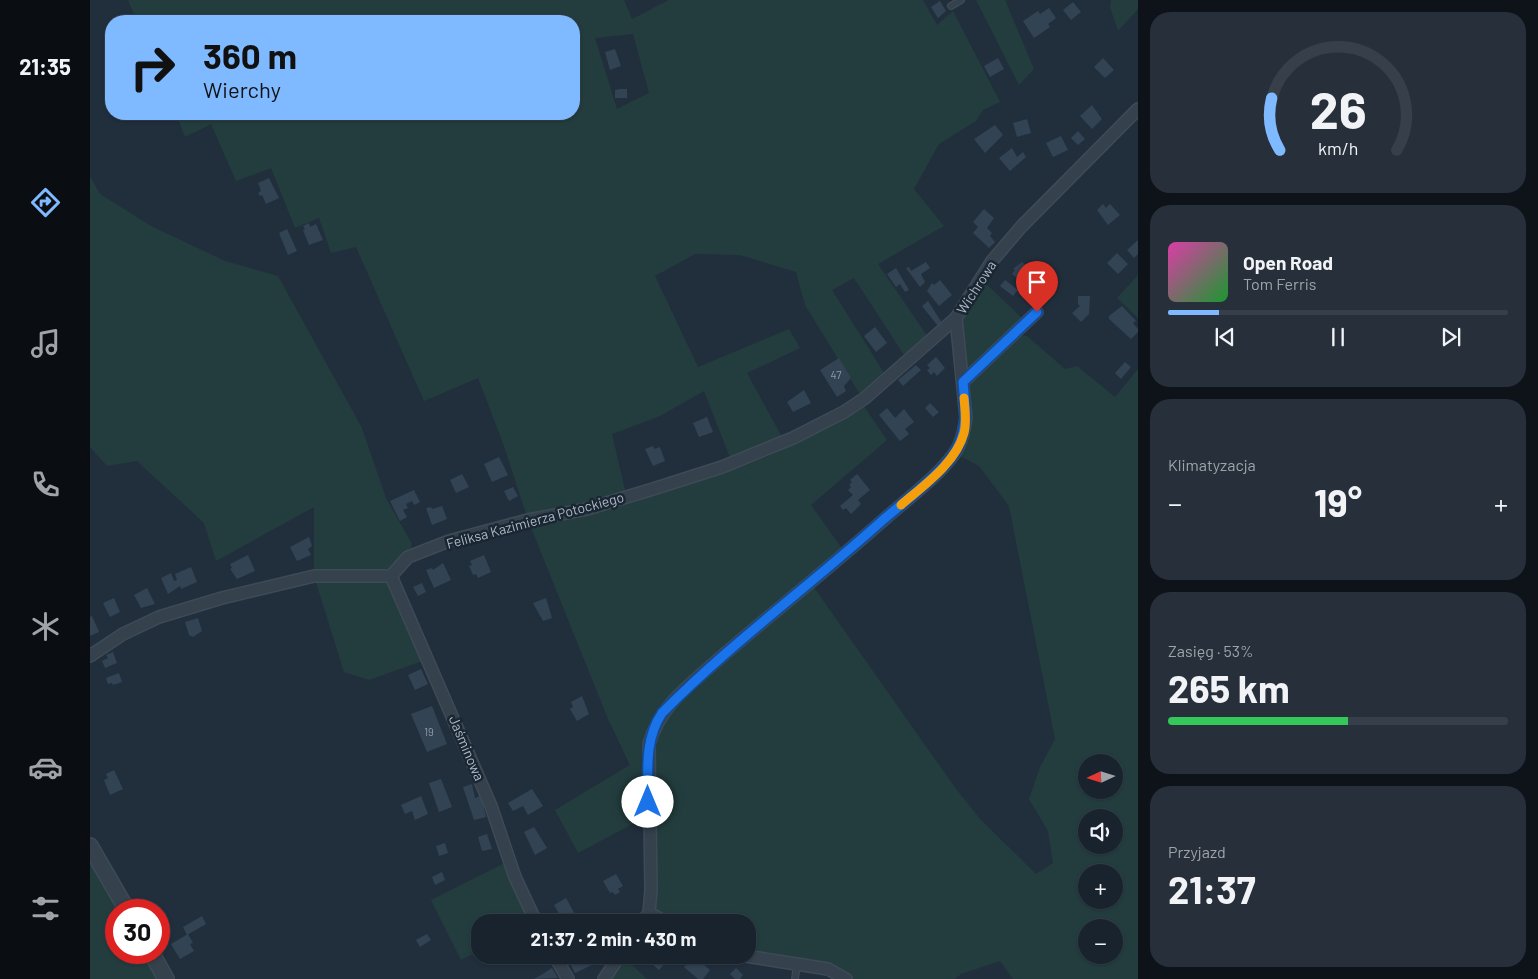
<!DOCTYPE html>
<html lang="pl">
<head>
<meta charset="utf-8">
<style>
	body { margin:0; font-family:Barlow,sans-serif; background:#262f3a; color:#f1f3f6; height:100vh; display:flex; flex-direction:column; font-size:19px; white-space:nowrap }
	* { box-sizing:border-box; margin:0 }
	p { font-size:16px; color:#9fa4aa }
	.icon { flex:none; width:28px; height:28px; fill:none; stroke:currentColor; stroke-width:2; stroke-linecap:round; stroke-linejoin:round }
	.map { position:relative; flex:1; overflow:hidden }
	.sheet { display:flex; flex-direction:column; gap:12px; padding:12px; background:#0e1319; width:400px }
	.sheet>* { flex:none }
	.hud { position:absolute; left:15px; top:15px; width:475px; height:105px; border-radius:20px; box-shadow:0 1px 4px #0004,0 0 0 1px #37404a; background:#7fb9ff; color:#111; overflow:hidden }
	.needle { width:32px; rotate:266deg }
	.controls { position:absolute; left:988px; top:754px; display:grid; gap:10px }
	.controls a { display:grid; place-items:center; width:45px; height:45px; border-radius:50%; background:#19232e; box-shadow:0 1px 4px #0004,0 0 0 1px #37404a; font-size:25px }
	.speed { position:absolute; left:15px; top:899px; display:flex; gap:10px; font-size:25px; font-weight:700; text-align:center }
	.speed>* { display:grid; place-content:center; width:65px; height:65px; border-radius:50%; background:#19232e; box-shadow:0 1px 4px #0004,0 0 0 1px #37404a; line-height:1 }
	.speed .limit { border:8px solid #d22; background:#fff; color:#111 }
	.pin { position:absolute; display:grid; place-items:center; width:42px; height:42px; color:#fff; margin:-51px -21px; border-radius:50% 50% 50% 0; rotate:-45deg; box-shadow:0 0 5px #0007 }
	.pin .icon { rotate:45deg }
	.me { position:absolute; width:55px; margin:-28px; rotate:0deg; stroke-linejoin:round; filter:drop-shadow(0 0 4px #0008) }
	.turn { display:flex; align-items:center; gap:18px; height:105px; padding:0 15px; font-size:22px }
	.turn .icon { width:65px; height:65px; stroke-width:2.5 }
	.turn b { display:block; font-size:35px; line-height:42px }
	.big { font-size:38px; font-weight:700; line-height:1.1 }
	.sheet .card { flex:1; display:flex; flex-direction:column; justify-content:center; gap:8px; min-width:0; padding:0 18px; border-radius:20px; background:#262f3a }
	.sheet .dial { align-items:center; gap:0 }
	.dial svg { height:130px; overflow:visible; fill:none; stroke:#37404a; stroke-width:7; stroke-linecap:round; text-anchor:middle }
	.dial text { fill:#f1f3f6; stroke:none }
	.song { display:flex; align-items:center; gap:15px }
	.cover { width:60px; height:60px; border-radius:8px; background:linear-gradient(135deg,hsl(320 70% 55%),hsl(130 70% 35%)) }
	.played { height:5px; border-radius:2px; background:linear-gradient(90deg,#7fb9ff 15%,#37404a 15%) }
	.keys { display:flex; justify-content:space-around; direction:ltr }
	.heat { display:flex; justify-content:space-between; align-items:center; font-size:28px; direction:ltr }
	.charge { height:8px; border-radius:4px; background:linear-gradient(90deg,#34c759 53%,#37404a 0) }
	.trip { position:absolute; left:381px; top:914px; width:285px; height:50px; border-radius:20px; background:#19232e; box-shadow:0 1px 4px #0004,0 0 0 1px #37404a; font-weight:700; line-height:50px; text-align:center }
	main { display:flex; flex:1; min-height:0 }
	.menu { display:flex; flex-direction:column; width:90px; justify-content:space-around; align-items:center; background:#0a0e12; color:#9fa4aa }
	.menu .icon { width:35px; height:35px }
	.menu .selected { color:#7fb9ff }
	.menu b { font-size:22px; color:#f1f3f6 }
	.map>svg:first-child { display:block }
	.green { fill:#233d3e; fill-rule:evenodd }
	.building { fill:#324354 }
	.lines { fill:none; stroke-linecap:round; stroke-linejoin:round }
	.service-casing { stroke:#3e4a56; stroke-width:8 }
	.minor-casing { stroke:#3e4a56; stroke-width:14 }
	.tertiary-casing { stroke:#3e4a56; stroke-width:18 }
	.service { stroke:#35414d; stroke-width:5.5 }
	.minor { stroke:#35414d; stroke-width:11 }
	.tertiary { stroke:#35414d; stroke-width:15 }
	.route-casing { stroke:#114b97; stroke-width:12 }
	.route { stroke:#1a73e8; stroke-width:9 }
	.slow { stroke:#f59e0b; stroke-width:9 }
	.labels { text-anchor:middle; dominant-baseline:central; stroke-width:5; stroke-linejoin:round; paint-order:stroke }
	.number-label { font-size:11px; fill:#8e9baa }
	.street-label { font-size:14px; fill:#b0bbc9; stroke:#1a2632 }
</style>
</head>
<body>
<main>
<nav class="menu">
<b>21:35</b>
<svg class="icon selected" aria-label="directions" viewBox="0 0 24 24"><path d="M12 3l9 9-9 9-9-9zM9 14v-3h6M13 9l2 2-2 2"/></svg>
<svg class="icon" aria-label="music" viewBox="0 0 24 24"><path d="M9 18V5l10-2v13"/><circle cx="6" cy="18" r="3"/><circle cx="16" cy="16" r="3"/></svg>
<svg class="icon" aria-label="phone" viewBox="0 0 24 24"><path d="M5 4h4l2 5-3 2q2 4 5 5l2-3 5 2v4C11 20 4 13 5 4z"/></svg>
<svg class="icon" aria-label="climate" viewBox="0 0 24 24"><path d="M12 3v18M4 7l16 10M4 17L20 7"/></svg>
<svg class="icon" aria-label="car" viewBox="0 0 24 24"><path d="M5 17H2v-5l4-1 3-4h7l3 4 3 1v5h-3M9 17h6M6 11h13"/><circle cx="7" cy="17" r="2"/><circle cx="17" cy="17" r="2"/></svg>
<svg class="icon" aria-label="filters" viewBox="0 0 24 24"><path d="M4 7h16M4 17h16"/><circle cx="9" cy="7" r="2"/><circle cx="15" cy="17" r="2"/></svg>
</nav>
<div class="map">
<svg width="1048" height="979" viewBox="0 0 1048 979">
	<rect width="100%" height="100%" fill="#212f3d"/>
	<path class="green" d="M38,0H534L542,19L579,0H833L847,25L863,11L910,102L893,110L886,121L849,144L824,189L854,226L788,264L838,337L816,358L764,278L742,290L796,376L771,396L715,305L706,272L650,255L605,254L565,276L608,367L699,329L710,348L657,373L693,439L641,460L614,391L570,416L522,434L537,499C569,490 601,483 632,473C678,459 734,432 773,405L797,440L721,505L753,550L718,579L866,789L891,820L946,874L963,863L958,831L939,799L950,767L965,739L919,506L889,466L868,455L873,382L926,335L937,336L975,369L987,366L1025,397L1048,369V979H923L910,961L871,974L865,979H756L658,955V922H576L559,913L558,835L550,820L488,853L465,810L540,765L518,719L438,520L413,443L388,378L334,401L266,247L241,253L229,218L205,228L181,168L146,181L121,124L95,137L86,114H484V21H47ZM543,34L559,93L527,109L505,38ZM996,762H1024V790H996ZM996,818H1024V845H996ZM996,872H1024V900H996ZM996,928H1024V955H996Z
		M886,0H915L944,69L929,85Z
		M1021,0H1048V9L1028,31L1020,7Z
		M0,176L10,194L61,226L135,261L188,276L272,428L296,498L322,544L318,557L301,576L335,660L279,680L254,672L224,576V507L126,561L114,523L47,461L17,466L0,447Z
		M1048,275V318L1027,298Z
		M893,281L934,320L881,368L875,366L872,317Z
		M0,857L29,910H26V952L53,953L68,979H0Z
		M415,863L444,922H390V950L371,960L341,900Z
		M535,958L557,979H520Z"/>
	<path class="building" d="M850,1L856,11L848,18L841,7Z
		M983,2L991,12L981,20L973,10Z
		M959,8L966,18L958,24L960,27L944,38L933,21L948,11L950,14Z
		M525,49L531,66L520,70L515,52Z
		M908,58L914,69L900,77L894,66Z
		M1013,58L1024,70L1015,78L1004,67Z
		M530,89H537V98H525V90Z
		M1002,105L1012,119L1002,129L990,116Z
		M937,119L941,133L927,137L923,123Z
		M905,125L913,135L895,153L884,139Z
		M988,131L995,139L988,145L981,138Z
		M971,136L978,150L963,157L956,143Z
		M922,148L927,157L933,152L936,157L920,171L909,158Z
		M179,178L189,198L176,204L172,195L170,196L168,193L171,191L168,183Z
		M1013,204L1016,208L1020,204L1030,215L1018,225L1007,210Z
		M894,209L904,218L897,228L902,233L900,236L905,242L899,248L883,233L888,227L883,222Z
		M219,223L220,227L226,224L233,240L219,245L213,230L215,229L213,226Z
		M197,229L207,251L198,255L189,233Z
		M1048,240V254L1044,258L1037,250Z
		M1027,253L1038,264L1028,274L1017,263Z
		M836,262L840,268L831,274L835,282L830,287L816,268L819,267L821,271Z
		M932,262L944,272L934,284L922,274L925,270L923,269Z
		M806,268L819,290L815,292L810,284L806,287L797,274Z
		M850,280L862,295L849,306L837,291L842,283L844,285Z
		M915,280L928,290L923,296L910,286Z
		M988,296H1000L999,314L991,322L982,313L990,306L988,304Z
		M838,301L852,323L848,326L832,306Z
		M1032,306L1046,321L1043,323L1048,329V332L1041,339L1019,319V316Z
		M785,327L797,343L786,352L774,336Z
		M846,357L855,368L847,376L844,372L841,375L837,370L840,368L837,365Z
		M749,358L761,378L754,386L756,391L747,397L730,370Z
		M1035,362L1041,367L1031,379L1025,373Z
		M826,365L831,370L813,386L808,380Z
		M714,390L721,403L703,412L697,402Z
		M840,403L849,412L843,417L835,408Z
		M797,408L805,418L814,409L824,422L815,429L819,434L810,441L789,415Z
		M617,417L623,432L609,437L603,423Z
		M563,446L564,449L570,447L575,461L563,466L555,449Z
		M409,457L418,475L402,482L394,464Z
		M372,474L379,487L366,493L360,480Z
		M767,474L780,490L768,500L771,504L761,514L756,508L753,510L750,506L763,495L758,490L761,487L759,485L762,482L760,480Z
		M423,487L428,496L419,501L414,491Z
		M324,490L330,502L324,505L322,501L316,504L318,508L313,510L317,517L310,521L300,501Z
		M352,506L357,519L342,525L336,508L341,507L342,509Z
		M219,537L222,546L218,549L221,555L207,561L200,547Z
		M158,555L165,571L147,579L140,569L142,568L140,564Z
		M394,555L401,572L388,578L386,574L383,575L379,566L382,565L380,561Z
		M353,563L361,580L344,588L336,570L342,568L343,570Z
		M101,567L107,582L91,589L90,586L78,594L71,578L81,573L84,581L87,580L85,574Z
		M332,583L336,592L328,596L323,587Z
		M57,588L65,604L51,608L44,595Z
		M24,598L30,612L20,617L13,603Z
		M456,598L462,618L453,621L443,603Z
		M2,616L9,632L0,636V617Z
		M108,618L112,631L103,637L99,635L95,622Z
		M23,652L27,663L15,668L12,661L18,658L16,655Z
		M331,669L338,684L325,690L318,675Z
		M29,673L32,682L23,685L22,683L18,684L16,678Z
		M492,696L499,714L487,721L480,709L483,707L481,702Z
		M342,706L357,744L337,752L321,714Z
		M24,770L33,789L20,795L14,780L18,778L16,774Z
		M351,779L362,807L349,812L339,783Z
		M382,784L385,798L390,796L396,803L393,804L396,817L384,820L373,787Z
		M442,789L453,806L438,815L433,806L423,811L418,803Z
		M331,796L338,814L325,820L322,811L315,814L311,805Z
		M444,827L457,848L445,855L434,832Z
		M397,834L402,849L392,851L388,837Z
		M355,843L358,853L349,856L346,846Z
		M352,872L355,880L345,885L342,877Z
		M526,874L533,886L528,889L530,892L525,895L523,892L520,893L513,881Z
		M476,898L486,916L474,922L464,905Z
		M112,916L116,924L97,935L93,927Z
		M98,934L103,943L100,944L104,951L90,959L81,944Z
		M337,934L341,940L330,947L326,940Z
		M488,955H497L502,965L485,973L478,960Z
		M551,955H573L571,958L576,962L569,970Z
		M597,955L604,956L620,970L613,979H608L594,967L596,965L591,962Z
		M462,968L468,978L444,979L451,975Z
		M646,968L653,975L650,979H645L640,974Z"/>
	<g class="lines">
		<g class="service-casing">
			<path id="service" d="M861,6L871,0
				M705,979L707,964"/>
		</g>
		<g class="minor-casing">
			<path id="minor" d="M873,382L947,312
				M301,576L401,806L425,877L446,922
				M0,656L33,634L69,617L132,598L224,576H301L318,557L359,541L438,520L497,509L563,489L632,467L703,438L754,412L775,398L866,318
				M559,913L576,922
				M552,922L559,913L561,890L559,744C570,705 601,684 630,658C686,610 743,565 798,516C820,497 847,477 864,454C872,443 874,430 876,418L866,318L902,261L931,227L1048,109
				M464,955L478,979
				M649,955L738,969L756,979
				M514,979L530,955"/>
		</g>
		<g class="tertiary-casing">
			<path id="tertiary" d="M0,846L37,910
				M61,952L76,979"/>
		</g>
		<use href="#service" class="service"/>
		<use href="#minor" class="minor"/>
		<use href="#tertiary" class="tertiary"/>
	</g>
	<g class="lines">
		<g class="route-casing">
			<path id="route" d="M558,802C558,771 554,740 572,713C641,643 721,585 794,519C813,503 853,472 865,452C879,430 875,406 873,382L947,312"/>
		</g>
		<use href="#route" class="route"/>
		<path class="slow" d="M811,505C833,486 866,463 874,433C877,422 875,410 874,398"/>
	</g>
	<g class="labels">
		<g class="number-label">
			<text x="746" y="374">47</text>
			<text x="339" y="731">19</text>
		</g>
		<g class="street-label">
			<text transform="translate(886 287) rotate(-57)">Wichrowa</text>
			<text transform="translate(445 520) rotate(-15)">Feliksa Kazimierza Potockiego</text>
			<text transform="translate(377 748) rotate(67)">Jaśminowa</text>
		</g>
	</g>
</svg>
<div class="controls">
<a><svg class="needle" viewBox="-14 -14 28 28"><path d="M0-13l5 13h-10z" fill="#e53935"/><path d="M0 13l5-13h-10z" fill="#9fa4aa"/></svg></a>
<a><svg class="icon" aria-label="sound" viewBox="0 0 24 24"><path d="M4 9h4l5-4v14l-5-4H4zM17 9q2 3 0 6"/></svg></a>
<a>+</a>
<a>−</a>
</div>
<div class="speed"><div class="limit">30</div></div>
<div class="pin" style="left:947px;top:312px;background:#d93025"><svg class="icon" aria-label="arrive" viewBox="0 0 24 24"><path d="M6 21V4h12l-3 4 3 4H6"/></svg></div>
<svg class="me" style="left:558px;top:802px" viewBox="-20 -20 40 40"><circle r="19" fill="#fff"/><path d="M0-13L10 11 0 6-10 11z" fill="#1a73e8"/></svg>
<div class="trip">21:37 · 2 min · 430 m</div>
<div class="hud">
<div class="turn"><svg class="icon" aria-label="right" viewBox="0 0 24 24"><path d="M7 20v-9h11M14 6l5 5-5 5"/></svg><div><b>360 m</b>Wierchy</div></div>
</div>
</div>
<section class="sheet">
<div class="card dial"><svg viewBox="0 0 100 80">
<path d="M14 69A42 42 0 1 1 86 69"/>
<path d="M14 69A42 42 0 0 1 9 37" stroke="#7fb9ff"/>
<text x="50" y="56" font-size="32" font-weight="700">26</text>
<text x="50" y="72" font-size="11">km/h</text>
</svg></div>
<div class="card">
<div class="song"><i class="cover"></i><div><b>Open Road</b><p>Tom Ferris</p></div></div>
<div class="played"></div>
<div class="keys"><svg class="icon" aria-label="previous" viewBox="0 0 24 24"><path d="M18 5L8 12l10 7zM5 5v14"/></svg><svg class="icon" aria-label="pause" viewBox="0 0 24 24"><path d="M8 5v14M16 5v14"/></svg><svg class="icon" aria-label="next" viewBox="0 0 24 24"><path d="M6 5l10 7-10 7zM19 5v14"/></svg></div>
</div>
<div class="card"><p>Klimatyzacja</p>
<div class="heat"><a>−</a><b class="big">19°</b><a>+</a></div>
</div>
<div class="card"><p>Zasięg · 53%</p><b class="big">265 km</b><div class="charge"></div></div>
<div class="card"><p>Przyjazd</p><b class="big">21:37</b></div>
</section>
</main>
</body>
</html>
